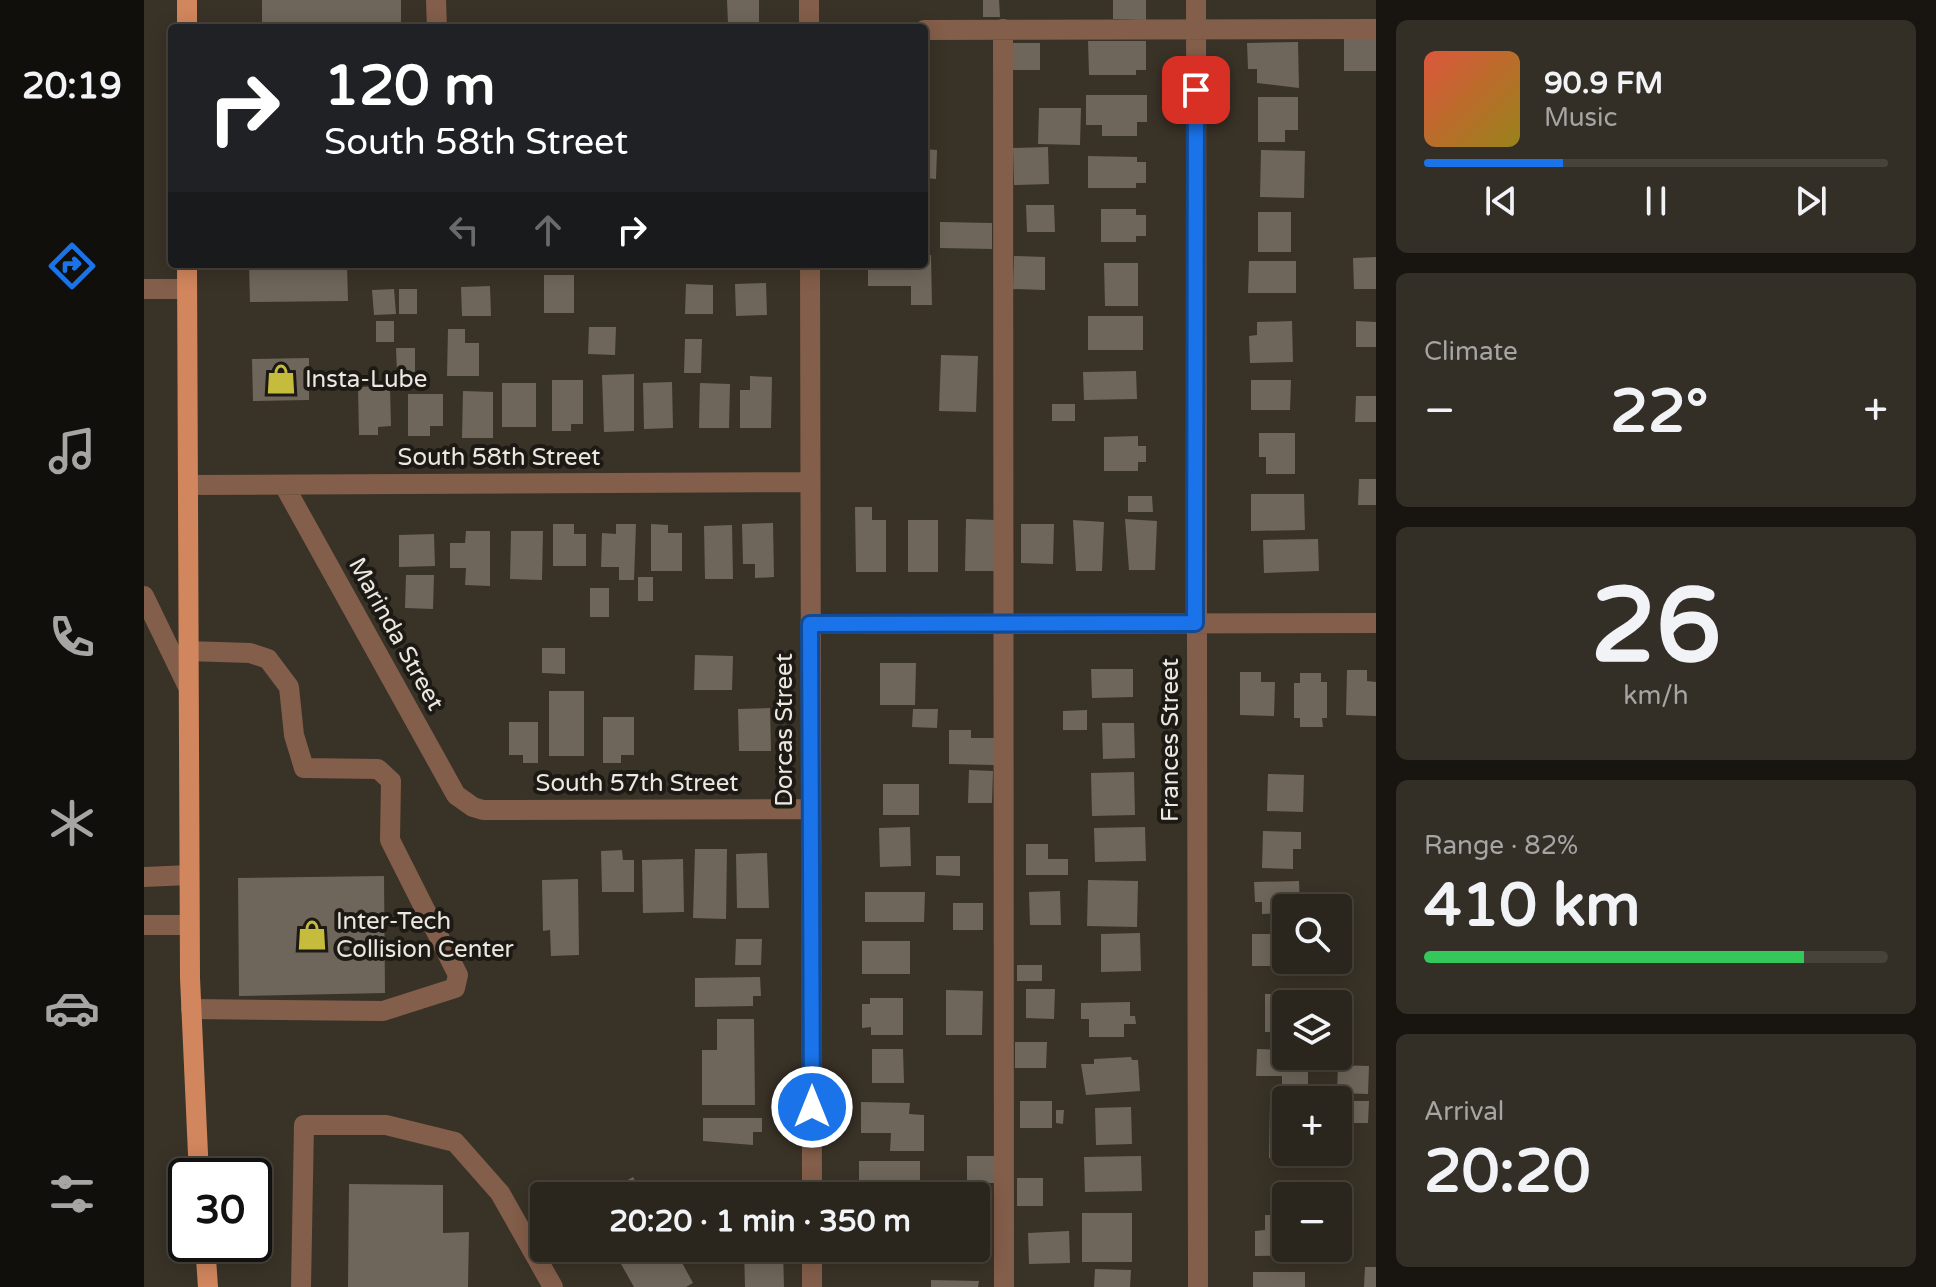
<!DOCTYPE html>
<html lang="en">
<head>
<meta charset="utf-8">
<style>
	body { margin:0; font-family:"Varela Round",sans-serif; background:#332e26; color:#f1f3f6; height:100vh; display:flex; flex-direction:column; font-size:30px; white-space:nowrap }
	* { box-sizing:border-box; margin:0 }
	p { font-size:26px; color:#a6a5a4 }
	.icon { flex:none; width:44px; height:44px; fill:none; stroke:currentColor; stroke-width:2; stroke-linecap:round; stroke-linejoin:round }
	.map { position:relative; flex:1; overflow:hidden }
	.details { display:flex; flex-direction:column; gap:20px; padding:20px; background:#181510; width:560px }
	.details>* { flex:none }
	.hud { position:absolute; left:24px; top:24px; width:760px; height:244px; border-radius:8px; box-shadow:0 4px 20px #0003,0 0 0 2px #47433b; background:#202124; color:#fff; overflow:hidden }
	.tools { position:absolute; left:1128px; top:894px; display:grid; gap:16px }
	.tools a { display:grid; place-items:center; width:80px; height:80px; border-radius:8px; background:#2b261d; box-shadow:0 4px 20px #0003,0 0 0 2px #47433b; font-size:40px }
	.speed { position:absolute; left:24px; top:1158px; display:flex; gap:16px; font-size:40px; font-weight:700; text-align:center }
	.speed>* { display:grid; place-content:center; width:104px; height:104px; border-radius:50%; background:#2b261d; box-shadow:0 4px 20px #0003,0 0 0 2px #47433b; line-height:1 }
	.speed .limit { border:4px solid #111; border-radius:12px; background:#fff; color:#111 }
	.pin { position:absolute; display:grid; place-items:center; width:68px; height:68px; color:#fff; margin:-34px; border-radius:16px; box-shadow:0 4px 12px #0006 }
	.me { position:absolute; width:88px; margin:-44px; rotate:0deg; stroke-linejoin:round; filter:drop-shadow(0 0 6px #0008) }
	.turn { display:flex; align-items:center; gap:28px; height:168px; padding:0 24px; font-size:36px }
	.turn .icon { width:104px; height:104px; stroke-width:2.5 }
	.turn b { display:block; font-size:56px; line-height:68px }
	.lanes { display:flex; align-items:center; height:76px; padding:0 24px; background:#0003; justify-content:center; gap:40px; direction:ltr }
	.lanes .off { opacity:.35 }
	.big { font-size:60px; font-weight:700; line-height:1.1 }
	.details .tile { flex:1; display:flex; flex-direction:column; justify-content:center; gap:12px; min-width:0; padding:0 28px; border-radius:12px; background:#332e26 }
	.details .dial { align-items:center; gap:0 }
	.dial b { font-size:104px; line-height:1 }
	.song { display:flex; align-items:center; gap:24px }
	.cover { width:96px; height:96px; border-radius:12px; background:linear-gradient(135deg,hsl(10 70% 55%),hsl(50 70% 35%)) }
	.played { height:8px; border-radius:4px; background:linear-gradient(90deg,#1a73e8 30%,#47433b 30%) }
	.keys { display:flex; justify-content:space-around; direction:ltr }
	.heat { display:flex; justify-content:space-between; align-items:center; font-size:44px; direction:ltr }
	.charge { height:12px; border-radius:6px; background:linear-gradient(90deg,#34c759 82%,#47433b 0) }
	.trip { position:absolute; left:386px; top:1182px; width:460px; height:80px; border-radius:8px; background:#2b261d; box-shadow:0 4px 20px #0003,0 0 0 2px #47433b; font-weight:700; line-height:80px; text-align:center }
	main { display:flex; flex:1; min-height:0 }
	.tab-bar { display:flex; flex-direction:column; width:144px; justify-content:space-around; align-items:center; background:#110f0c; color:#a6a5a4 }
	.tab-bar .icon { width:56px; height:56px }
	.tab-bar .selected { color:#1a73e8 }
	.tab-bar b { font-size:36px; color:#f1f3f6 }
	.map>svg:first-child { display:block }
	.building { fill:#6e665a }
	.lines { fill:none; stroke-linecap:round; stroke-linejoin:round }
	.minor { stroke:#835e4a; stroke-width:20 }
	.major { stroke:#d1865d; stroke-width:20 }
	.route-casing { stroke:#114b97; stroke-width:20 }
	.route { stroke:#1a73e8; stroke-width:14 }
	.labels { text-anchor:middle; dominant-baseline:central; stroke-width:8; stroke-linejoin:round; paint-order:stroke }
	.poi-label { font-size:24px; fill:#ece7e0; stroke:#1d1a15; text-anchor:start }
	.street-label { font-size:24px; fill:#ece7e0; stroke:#1d1a15 }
</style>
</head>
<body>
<main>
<nav class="tab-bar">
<b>20:19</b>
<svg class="icon selected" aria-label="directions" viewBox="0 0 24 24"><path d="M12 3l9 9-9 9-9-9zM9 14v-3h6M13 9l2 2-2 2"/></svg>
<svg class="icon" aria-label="music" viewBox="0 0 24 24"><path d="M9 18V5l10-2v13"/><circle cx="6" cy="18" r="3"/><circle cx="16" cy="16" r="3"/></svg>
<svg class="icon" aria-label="phone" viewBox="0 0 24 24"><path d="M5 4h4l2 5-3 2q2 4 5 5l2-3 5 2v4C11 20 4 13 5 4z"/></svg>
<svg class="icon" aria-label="climate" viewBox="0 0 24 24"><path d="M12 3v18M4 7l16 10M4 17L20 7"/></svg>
<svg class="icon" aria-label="car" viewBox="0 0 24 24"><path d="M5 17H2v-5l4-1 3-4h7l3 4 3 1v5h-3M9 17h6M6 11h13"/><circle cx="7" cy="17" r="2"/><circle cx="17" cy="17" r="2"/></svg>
<svg class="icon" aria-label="filters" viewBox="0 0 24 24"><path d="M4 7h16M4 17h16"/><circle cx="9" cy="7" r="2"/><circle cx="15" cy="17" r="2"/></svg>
</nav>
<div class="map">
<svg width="1232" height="1287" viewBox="0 0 1232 1287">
	<rect width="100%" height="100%" fill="#393227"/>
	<path class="building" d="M118,0H257V28H118Z
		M583,0H615V24H584Z
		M839,0H855L856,17H839Z
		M969,0H1002V20L969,19Z
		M1200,38H1232V71H1200Z
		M944,41H1002V70H992V75H945Z
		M1154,42L1155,88L1113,83V69H1104L1103,43Z
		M868,43H896V70H868Z
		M942,95H1003V122H993V136H958V125H942Z
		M1114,97H1154V130H1141V142H1114Z
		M895,108H937L936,145L894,144Z
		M904,147L905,184L870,185L869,148Z
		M780,149L793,150L792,179L780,178Z
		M1117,150L1161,151L1160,198L1116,197Z
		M944,156L993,157V162H1002V183H992V188H944Z
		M882,205H910L911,232H883Z
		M957,209H992V215H1002V236H992V242H957Z
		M1114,212H1147V252H1114Z
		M796,222L848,223V249L796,248Z
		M780,255H787L788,305H767V286H724V264H780Z
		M870,256L901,257V290L869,289Z
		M1232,257V289H1210L1209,258Z
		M1105,261H1152V293H1104Z
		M960,263H994V306H961Z
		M105,264H203L204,301L106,302Z
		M400,275H430V313H400Z
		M622,283L623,315L592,316L591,284Z
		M542,284L569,285V314H541Z
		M346,286L347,316H318L317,287Z
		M250,289L252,314L230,315L228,290Z
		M255,289H273V314H255Z
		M944,316H999V350H944Z
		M232,321H250V342H232Z
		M1148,321L1149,362L1106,363L1105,336L1113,335V322Z
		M1212,321L1232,322V347H1212Z
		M445,327H472L471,355L444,354Z
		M304,329H321V343H335V376H303Z
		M541,339H558L557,373H540Z
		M252,348H271V372H253Z
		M797,355L834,356L832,412L795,411Z
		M165,358V400L109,401L108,359Z
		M992,371L993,399L940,400L939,372Z
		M490,374V431L460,432L458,375Z
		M606,376L628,377L627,428H596V390H606Z
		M408,380H439V424H427V431H408Z
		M1107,380H1147L1146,410H1107Z
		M528,382L529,428L500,429L499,383Z
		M358,383H392V427H358Z
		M556,383L586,384L585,428H555Z
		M246,386L247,426L234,427V435H215L214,387Z
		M319,391L349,392V438H318Z
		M264,394H299V426H286V436H264Z
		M1212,396H1232V422H1211Z
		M908,404H931V421H908Z
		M1115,433H1151V474H1122V457H1115Z
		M994,436V446H1002V462H994V471H960V437Z
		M1215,479H1232V505H1214Z
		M1107,494H1160L1161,530L1107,531Z
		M984,496H1008L1009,512H984Z
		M711,507H728V520H742V572H712Z
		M822,519L853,520L852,571H821Z
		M981,519L1013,521L1011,570H985Z
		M764,520H794V572H764Z
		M929,520L960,522L958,571H932Z
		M629,523L630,577L611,578V564H599L598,524Z
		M409,524H430V534H442V566H409Z
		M472,524H492L490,580H475V567H457L458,533L472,534Z
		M507,524L524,525V533H538V571H507Z
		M877,524H910L909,564L877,563Z
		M588,525L589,579H561L560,526Z
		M322,531H346V586L321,585L322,568H306V543H321Z
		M367,531H399L398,580L366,579Z
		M290,534L291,566L255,567V535Z
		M1174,539L1175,571L1120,573L1119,540Z
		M262,575H290L289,609L261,608Z
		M494,577H509V601H494Z
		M446,588H465V617H446Z
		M398,648H421V674L398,673Z
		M551,655L589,656L588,690H550Z
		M736,663H772L771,705H736Z
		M947,669H989V697L948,698Z
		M1203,670H1223V681L1232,682V716L1202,715Z
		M1096,672H1117V682H1131L1130,716L1096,715Z
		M1156,673H1177V682H1183V718H1178L1179,727H1156V718H1150V683H1156Z
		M405,691H440V756H405Z
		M626,708L627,751H595L594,709Z
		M769,709H794L793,728L768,727Z
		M943,710V730H919V711Z
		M459,717H490V755H477V763H459Z
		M365,722H394V763H379V755H365Z
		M958,723H990L991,758L959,759Z
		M805,730H827V738H851L850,765L805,764Z
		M825,770L849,771L848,803H824Z
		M990,772L991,815L948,816L947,773Z
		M1124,774L1160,775L1159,812L1123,811Z
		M739,784H775V815H739Z
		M766,827L767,866L736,867L735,828Z
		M1001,827L1002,861L951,862L950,828Z
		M1119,831L1157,832V849H1149V869L1118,868Z
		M882,844H904V859H924V875H882Z
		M551,849H583L582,919L549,918Z
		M478,850L479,860H490V892H458L457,851Z
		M623,853L625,908H593L592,854Z
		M792,856H816V876L792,875Z
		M539,859L540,912L499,913L498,860Z
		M240,876L241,993L95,996L94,878Z
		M434,879L435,955L407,956L406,930L399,931L398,880Z
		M944,880L994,881L993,927L943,926Z
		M1155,881L1156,908H1142V913L1118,914V902H1111L1110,882Z
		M916,891L917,925H886L885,892Z
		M721,892H781L780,922H721Z
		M809,903H839V930H809Z
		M996,933L997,971L957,972V934Z
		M1108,934H1142V960H1162V966H1108Z
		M592,939H618L617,965H591Z
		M718,941H766V974H718Z
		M873,965H898V981H873Z
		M616,977L617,996H609V1006L551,1007V978Z
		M882,989H911L910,1019L882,1018Z
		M802,990L839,991L838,1035H802Z
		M1121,994H1173V1004H1142V1032H1121Z
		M726,998H759V1035H727V1027L718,1028V1004H726Z
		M986,1002V1016H991L992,1024H980V1037H945V1019H937V1003Z
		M573,1019H610L611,1105H558V1050H573Z
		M871,1042H903L902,1068H871Z
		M728,1049H759L760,1083H728Z
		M1113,1049L1142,1050V1056H1164V1088L1138,1087V1076H1112Z
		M987,1057L988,1060H994L996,1091L942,1095L937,1064H950V1059Z
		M1194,1065L1225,1066L1224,1094L1193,1093Z
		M876,1101H908V1128H876Z
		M1126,1101H1142V1152H1161V1159L1125,1158Z
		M1195,1101H1225L1224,1123H1194Z
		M717,1102L766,1103L765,1114L780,1115V1151H746L747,1133H717Z
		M987,1107L988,1144L952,1145L951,1108Z
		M912,1110H920L919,1124L912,1123Z
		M559,1118H618V1132H609V1145L559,1141Z
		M823,1156H855V1183H823Z
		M997,1156L998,1191L941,1192L940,1157Z
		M715,1161H776V1196H725V1180H715Z
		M489,1177L500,1196H455Z
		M873,1178H899V1206H873Z
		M205,1184L299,1185V1233L325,1232L324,1287H204Z
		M938,1213H988V1262H938Z
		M1121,1215H1142V1248H1163V1255L1111,1256V1231L1121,1230Z
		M925,1231L926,1263L885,1264L884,1233Z
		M468,1248H530L549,1283L542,1287H490Z
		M600,1248H639L640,1287H601Z
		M737,1248H769V1260H737Z
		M1221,1267H1232V1287H1220Z
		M951,1269L987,1270L986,1287H950Z
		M1109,1272H1161V1287H1109Z
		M787,1280L835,1281L834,1287H787Z"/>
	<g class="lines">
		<path class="minor" d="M292,0L293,28
			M665,0V28
			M1052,0L1054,1287
			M859,29L860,1287
			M780,30L1232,29
			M666,264L668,1196
			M0,289H43
			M44,485L666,482
			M141,487L312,795L329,807L339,810L667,809
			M0,596L43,685
			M666,624L1232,623
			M43,651L106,653L124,659L145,687L150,735L160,768L234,769L247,781L246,840L314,975L311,988L239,1011L47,1009
			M0,877L45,875
			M0,925H45
			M668,1248V1287
			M157,1287L160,1125H242L311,1142L356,1193L409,1287"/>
		<path class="major" d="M43,28V0
			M43,264L46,978L55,1176
			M61,1244L64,1287"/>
	</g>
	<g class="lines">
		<g class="route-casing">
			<path id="route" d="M668,1107L666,624L1051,623L1052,90"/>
		</g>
		<use href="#route" class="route"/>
	</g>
	<defs>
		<g id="shop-bare" transform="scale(2.4)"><path d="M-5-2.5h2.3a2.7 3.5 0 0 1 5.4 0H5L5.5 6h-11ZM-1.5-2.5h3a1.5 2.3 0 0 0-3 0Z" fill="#c5bc3d" stroke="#1d1a15" stroke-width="2.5" paint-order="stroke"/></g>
	</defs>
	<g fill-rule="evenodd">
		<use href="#shop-bare" x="137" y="379"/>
		<use href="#shop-bare" x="168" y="935"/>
	</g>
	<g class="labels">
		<g class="poi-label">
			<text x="161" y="379">Insta-Lube</text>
			<text x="192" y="921">Inter-Tech<tspan x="192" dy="28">Collision Center</tspan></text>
		</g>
		<g class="street-label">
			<text x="355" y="457">South 58th Street</text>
			<text transform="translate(252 634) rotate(61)">Marinda Street</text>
			<text transform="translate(640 730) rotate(-90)">Dorcas Street</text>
			<text transform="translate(1026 740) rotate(-90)">Frances Street</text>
			<text x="493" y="783">South 57th Street</text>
		</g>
	</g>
</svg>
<div class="tools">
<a><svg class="icon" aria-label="search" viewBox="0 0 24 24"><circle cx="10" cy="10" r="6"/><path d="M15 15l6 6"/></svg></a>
<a><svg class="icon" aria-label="layers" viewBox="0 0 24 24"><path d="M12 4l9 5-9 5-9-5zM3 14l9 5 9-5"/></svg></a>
<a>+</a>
<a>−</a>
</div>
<div class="speed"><div class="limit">30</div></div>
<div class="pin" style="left:1052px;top:90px;background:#d93025"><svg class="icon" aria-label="arrive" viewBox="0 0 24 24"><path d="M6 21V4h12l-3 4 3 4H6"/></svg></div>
<svg class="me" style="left:668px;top:1107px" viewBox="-20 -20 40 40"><circle r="17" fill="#1a73e8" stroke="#fff" stroke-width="3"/><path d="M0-11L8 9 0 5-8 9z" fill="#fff"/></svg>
<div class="trip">20:20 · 1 min · 350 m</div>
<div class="hud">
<div class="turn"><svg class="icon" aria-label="right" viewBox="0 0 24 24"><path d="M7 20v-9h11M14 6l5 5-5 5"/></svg><div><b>120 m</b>South 58th Street</div></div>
<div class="lanes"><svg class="icon off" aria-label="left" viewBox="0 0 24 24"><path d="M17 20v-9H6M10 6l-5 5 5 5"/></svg><svg class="icon off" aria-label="ahead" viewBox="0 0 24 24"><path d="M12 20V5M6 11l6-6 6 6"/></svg><svg class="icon" aria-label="right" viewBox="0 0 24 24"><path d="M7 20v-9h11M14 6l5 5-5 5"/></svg></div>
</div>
</div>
<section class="details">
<div class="tile">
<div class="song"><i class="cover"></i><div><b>90.9 FM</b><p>Music</p></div></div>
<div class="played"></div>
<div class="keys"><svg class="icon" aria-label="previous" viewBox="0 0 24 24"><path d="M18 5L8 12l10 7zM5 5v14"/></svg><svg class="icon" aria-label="pause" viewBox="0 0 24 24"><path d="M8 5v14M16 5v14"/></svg><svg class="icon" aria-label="next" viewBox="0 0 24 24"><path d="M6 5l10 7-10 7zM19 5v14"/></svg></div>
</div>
<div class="tile"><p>Climate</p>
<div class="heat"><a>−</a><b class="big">22°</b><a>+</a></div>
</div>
<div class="tile dial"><b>26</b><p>km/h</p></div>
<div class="tile"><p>Range · 82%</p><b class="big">410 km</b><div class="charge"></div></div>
<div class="tile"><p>Arrival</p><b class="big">20:20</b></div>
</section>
</main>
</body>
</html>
